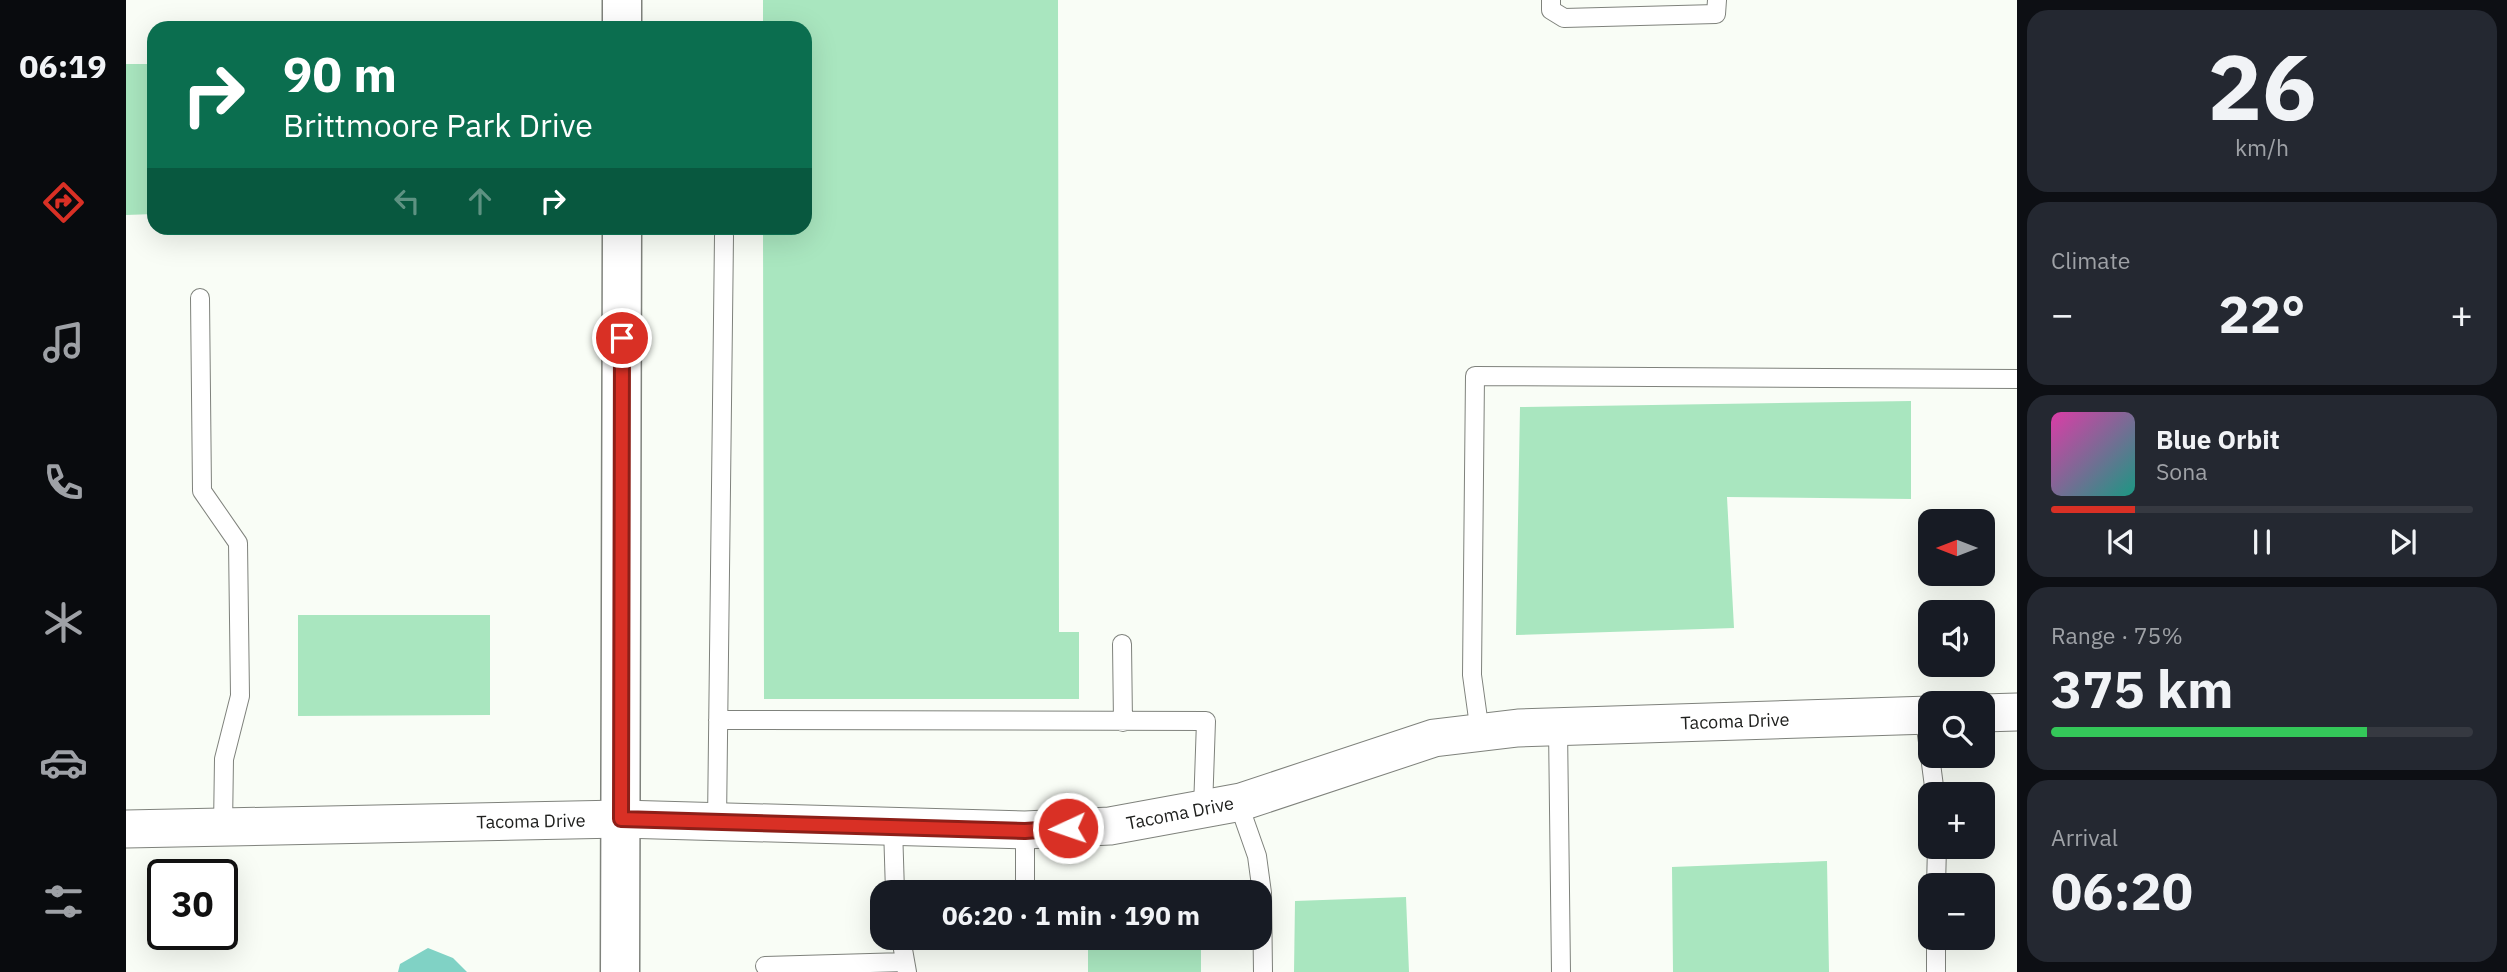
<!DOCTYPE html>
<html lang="en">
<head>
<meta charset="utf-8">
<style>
	body { margin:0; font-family:"IBM Plex Sans",sans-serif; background:#242831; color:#f1f3f6; height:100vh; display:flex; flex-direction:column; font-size:26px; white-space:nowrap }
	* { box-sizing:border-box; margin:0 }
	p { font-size:23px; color:#9ea1a6 }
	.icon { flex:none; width:38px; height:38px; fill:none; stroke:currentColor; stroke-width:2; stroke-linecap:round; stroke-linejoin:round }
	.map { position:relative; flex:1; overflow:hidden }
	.details { display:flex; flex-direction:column; gap:10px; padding:10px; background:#0d0f14; width:490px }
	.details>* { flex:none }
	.top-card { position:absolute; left:21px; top:21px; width:665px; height:214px; border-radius:21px; box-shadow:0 7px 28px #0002; background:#0b6e4f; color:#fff; overflow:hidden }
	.needle { width:46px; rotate:270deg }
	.buttons { position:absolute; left:1792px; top:509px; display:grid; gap:14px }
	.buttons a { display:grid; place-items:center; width:77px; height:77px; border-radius:14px; background:#171b24; box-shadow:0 7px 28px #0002; font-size:35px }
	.speed { position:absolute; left:21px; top:859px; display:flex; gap:14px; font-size:35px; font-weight:700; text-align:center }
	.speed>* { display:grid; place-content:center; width:91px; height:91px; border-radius:50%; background:#171b24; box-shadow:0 7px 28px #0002; line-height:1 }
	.speed .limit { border:4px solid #111; border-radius:10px; background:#fff; color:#111 }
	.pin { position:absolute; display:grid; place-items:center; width:60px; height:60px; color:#fff; margin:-30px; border:4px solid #fff; border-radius:50%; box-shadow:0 2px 7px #0007 }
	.me { position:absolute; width:77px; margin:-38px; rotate:267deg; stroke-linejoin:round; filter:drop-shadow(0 0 5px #0008) }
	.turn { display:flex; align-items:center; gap:24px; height:147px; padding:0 21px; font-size:32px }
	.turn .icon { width:91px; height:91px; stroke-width:2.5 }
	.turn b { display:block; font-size:49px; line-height:60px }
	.lanes { display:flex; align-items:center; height:66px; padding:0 21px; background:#0003; justify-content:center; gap:35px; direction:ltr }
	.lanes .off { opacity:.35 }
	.big { font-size:52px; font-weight:800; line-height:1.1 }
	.details .card { flex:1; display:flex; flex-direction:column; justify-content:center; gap:10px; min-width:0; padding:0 24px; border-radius:21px; background:#242831 }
	.details .dial { align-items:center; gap:0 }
	.dial b { font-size:91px; line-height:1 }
	.song { display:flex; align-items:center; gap:21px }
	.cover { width:84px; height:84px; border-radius:10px; background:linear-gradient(135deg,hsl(320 70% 55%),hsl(170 70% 35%)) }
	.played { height:7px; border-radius:4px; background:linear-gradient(90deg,#d93025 20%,#363941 20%) }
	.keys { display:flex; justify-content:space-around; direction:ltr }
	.heat { display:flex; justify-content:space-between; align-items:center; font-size:38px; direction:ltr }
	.charge { height:10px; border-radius:5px; background:linear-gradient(90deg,#34c759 75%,#363941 0) }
	.trip { position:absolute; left:744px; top:880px; width:402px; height:70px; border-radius:21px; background:#171b24; box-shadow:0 7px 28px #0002; font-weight:800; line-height:70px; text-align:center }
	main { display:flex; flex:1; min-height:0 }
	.tabs { display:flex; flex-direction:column; width:126px; justify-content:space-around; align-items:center; background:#090b0e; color:#9ea1a6 }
	.tabs .icon { width:49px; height:49px }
	.tabs .on { color:#d93025 }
	.tabs b { font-size:32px; color:#f1f3f6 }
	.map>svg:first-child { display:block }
	.water { fill:#80d2c5 }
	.building { fill:#a9e6bf }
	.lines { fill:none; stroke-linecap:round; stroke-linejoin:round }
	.lane-casing { stroke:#7f827c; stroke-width:20 }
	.street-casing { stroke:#7f827c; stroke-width:39 }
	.secondary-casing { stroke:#7f827c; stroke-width:41 }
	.lane { stroke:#fff; stroke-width:18 }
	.street { stroke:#fff; stroke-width:37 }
	.secondary { stroke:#fff; stroke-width:38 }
	.route-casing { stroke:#8d1f18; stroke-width:18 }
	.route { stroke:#d93025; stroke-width:12 }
	.labels { text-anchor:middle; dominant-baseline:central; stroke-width:5; stroke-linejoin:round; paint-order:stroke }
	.street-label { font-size:18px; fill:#20211f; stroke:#fff }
</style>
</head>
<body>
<main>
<nav class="tabs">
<b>06:19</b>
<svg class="icon on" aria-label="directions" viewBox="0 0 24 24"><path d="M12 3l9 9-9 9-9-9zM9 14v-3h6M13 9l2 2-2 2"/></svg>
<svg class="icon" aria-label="music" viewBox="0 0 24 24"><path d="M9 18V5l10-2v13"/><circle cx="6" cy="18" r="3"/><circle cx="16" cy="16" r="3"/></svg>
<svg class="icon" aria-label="phone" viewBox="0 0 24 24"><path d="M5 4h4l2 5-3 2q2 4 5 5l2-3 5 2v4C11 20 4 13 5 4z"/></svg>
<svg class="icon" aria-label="climate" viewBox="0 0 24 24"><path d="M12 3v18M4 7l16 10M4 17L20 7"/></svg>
<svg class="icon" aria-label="car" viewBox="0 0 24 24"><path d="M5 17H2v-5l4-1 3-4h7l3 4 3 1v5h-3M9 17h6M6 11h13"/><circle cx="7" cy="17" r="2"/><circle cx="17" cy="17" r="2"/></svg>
<svg class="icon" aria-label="filters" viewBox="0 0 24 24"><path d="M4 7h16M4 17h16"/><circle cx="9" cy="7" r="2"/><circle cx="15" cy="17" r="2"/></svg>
</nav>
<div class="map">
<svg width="1891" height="972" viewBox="0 0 1891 972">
	<rect width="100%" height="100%" fill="#f9fdf6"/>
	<path class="water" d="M302,948L327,958L341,972H272L274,964Z"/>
	<path class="building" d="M637,0H932L933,632H953V699H638L637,228H679V28H637Z
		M0,64H28V214L0,215Z
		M1785,401V499L1601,497L1608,628L1390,635L1394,407Z
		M172,615H364V715L172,716Z
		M1701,861L1703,972H1547L1546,867Z
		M1280,897L1283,972H1168L1169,901Z
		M1075,939V972H962V943Z"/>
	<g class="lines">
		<g class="lane-casing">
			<path id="lane" d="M1425,0V10L1438,18L1590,14L1591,0
				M74,298L76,491L112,543L114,696L98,759L97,827
				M996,644L997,722
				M1798,715L1804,755
				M592,720L1080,721L1077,809
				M1432,727L1435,972
				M1354,733L1346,675L1349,376L1891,379
				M1804,756L1809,794
				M1112,802L1131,856L1136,893L1137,972
				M591,822L598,236
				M767,827L769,892
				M1810,886L1811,847
				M897,892L899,882V830
				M775,938L781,972
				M639,966L779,962
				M1810,972V938"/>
		</g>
		<g class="street-casing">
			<path id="street" d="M1857,713L1891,712
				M0,829L495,819L899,830L984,826L1115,802L1308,738L1392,728L1804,715"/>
		</g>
		<g class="secondary-casing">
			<path id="secondary" d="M496,28V0
				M494,972L496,228"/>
		</g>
		<use href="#lane" class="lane"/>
		<use href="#street" class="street"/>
		<use href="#secondary" class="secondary"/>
	</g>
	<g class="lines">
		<g class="route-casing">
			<path id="route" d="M496,338L495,819L899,831L942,828"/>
		</g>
		<use href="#route" class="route"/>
	</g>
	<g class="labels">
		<g class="street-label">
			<text transform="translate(1609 721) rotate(-2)">Tacoma Drive</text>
			<text transform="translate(1054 813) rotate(-11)">Tacoma Drive</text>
			<text transform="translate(405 821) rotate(-1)">Tacoma Drive</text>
		</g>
	</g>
</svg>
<div class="buttons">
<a><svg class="needle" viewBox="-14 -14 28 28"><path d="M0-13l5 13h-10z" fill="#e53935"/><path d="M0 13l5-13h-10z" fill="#9ea1a6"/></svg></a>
<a><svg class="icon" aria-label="sound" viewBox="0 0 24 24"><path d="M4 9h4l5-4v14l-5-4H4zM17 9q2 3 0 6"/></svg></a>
<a><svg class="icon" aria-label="search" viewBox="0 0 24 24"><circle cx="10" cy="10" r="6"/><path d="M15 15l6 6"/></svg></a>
<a>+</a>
<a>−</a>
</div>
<div class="speed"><div class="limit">30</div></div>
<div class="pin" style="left:496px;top:338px;background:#d93025"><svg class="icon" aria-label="arrive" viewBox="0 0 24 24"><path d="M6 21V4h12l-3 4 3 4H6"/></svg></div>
<svg class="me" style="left:942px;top:828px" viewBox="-20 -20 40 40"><circle r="17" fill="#d93025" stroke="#fff" stroke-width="3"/><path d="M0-11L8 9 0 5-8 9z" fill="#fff"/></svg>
<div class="trip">06:20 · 1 min · 190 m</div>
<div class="top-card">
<div class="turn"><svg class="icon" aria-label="right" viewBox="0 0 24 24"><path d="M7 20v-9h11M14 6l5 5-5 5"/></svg><div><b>90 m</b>Brittmoore Park Drive</div></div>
<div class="lanes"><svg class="icon off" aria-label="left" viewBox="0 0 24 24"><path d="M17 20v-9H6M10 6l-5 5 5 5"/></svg><svg class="icon off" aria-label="ahead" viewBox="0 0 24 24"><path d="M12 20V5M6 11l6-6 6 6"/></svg><svg class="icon" aria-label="right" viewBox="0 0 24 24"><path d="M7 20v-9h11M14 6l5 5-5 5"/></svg></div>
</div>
</div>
<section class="details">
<div class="card dial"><b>26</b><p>km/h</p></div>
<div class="card"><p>Climate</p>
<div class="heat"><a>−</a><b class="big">22°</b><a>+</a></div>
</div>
<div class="card">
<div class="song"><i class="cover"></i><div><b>Blue Orbit</b><p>Sona</p></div></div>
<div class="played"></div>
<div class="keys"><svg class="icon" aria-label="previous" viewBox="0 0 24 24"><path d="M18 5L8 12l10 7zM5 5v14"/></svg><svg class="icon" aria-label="pause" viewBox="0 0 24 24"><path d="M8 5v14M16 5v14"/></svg><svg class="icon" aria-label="next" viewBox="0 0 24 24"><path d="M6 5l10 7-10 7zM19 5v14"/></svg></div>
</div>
<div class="card"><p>Range · 75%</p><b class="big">375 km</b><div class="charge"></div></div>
<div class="card"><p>Arrival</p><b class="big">06:20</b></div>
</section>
</main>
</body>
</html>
